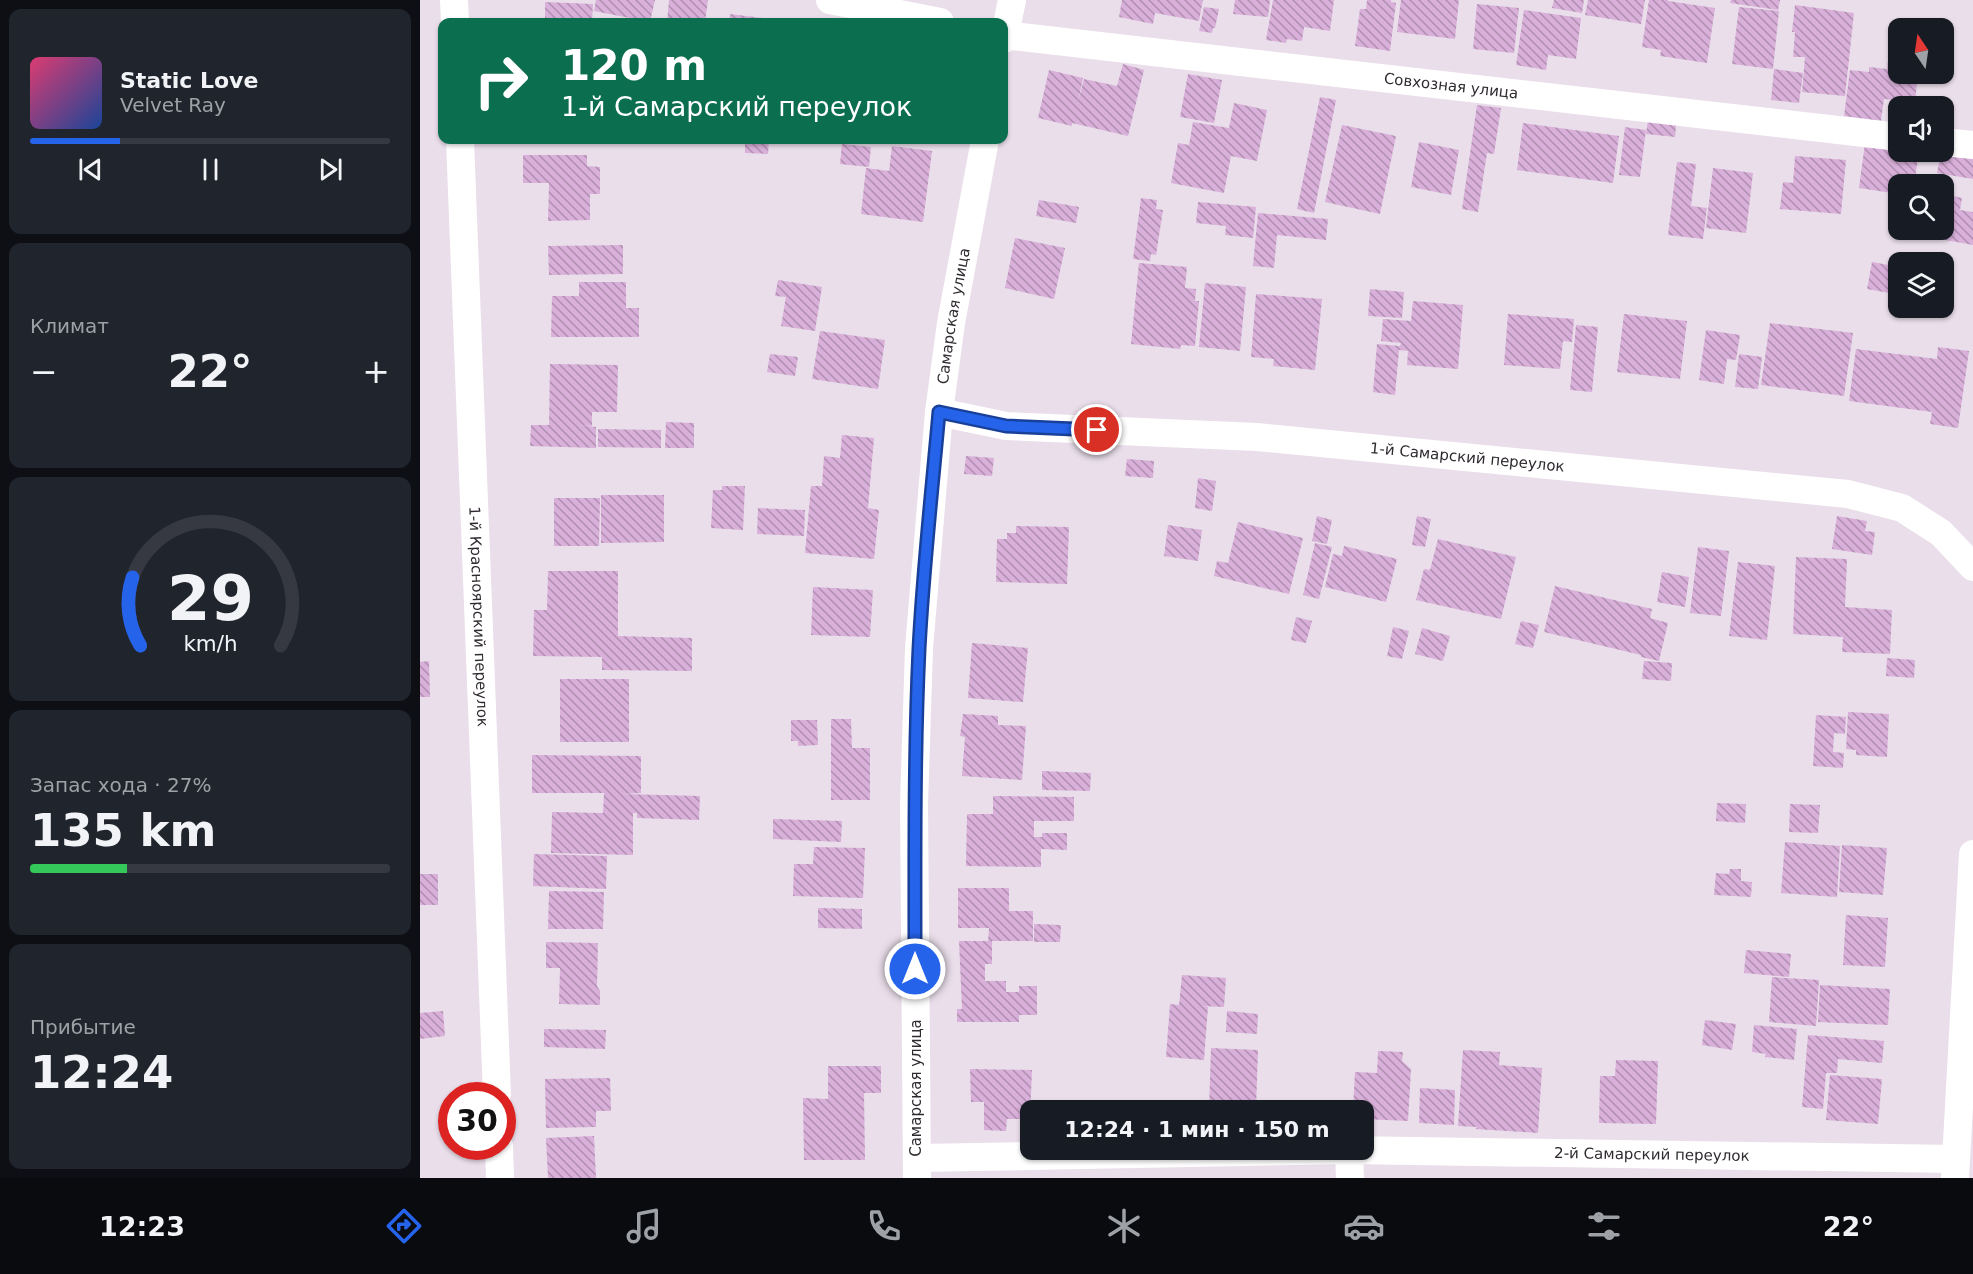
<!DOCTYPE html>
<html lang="ru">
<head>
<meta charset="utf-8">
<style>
	body { margin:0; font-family:"DejaVu Sans",sans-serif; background:#20242c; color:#f1f3f6; height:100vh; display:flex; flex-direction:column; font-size:22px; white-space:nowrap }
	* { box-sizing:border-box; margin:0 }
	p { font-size:20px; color:#9ea1a6 }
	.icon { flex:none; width:33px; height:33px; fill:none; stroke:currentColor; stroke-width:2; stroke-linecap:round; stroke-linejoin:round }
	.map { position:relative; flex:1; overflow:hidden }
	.panel { display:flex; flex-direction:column; gap:9px; padding:9px; background:#0d0f14; width:420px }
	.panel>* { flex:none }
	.banner { position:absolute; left:18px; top:18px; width:570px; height:126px; border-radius:12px; box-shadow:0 2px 4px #0004; background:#0b6e4f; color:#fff; overflow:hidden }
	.needle { width:39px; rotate:347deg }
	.tools { position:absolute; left:1468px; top:18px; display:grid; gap:12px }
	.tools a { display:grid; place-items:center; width:66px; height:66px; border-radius:12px; background:#171b24; box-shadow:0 2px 4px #0004; font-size:30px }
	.speed { position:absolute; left:18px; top:1082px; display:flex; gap:12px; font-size:30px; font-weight:700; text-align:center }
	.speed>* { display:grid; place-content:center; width:78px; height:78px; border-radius:50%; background:#171b24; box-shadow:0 2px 4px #0004; line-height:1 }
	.speed .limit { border:9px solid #d22; background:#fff; color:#111 }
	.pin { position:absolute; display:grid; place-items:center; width:51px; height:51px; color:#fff; margin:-26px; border:3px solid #fff; border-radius:50%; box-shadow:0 2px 6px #0007 }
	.me { position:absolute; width:66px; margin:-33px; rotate:0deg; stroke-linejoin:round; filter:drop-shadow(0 0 4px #0008) }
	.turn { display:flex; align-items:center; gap:21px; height:126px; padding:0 24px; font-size:27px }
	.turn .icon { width:78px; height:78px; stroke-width:2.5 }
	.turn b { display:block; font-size:42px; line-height:51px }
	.big { font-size:45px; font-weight:700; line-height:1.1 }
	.panel .card { flex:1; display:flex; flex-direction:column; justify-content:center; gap:9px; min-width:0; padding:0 21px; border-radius:12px; background:#20242c }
	.panel .dial { align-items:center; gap:0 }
	.dial svg { height:156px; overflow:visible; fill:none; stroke:#363941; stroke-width:7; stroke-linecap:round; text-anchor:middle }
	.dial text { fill:#f1f3f6; stroke:none }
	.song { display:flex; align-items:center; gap:18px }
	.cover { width:72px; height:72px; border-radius:9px; background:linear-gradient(135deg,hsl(340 70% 55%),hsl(220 70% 35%)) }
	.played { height:6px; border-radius:3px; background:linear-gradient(90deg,#2563eb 25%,#363941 25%) }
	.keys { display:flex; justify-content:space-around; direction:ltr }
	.heat { display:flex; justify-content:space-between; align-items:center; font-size:33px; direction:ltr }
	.charge { height:9px; border-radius:4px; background:linear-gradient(90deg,#34c759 27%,#363941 0) }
	.trip { position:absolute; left:600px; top:1100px; width:354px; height:60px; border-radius:12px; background:#171b24; box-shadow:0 2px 4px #0004; font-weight:700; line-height:60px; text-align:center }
	.dock { display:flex; height:96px; justify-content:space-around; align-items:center; background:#090b0e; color:#9ea1a6 }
	.dock .icon { width:42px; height:42px }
	.dock .on { color:#2563eb }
	.dock b { font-size:27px; color:#f1f3f6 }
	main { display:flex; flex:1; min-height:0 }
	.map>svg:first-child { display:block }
	.building { fill:url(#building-back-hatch) }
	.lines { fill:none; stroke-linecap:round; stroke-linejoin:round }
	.street { stroke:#fff; stroke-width:28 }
	.route-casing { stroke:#184099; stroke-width:15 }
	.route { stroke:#2563eb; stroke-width:10 }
	.labels { text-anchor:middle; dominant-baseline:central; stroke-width:6; stroke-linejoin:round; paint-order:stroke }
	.street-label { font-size:15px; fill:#2f2a2f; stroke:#fff }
</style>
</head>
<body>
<main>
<section class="panel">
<div class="card">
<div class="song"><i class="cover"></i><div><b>Static Love</b><p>Velvet Ray</p></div></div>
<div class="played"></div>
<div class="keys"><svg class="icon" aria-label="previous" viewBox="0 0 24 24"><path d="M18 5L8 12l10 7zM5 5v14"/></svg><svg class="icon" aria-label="pause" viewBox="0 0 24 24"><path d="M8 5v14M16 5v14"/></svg><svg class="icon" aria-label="next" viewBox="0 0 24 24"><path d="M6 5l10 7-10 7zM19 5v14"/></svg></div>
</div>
<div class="card"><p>Климат</p>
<div class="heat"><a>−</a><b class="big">22°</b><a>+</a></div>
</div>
<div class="card dial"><svg viewBox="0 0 100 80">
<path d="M14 69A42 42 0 1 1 86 69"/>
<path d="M14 69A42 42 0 0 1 10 34" stroke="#2563eb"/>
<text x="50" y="56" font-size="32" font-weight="700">29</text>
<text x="50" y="72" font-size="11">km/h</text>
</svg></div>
<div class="card"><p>Запас хода · 27%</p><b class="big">135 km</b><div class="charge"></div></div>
<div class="card"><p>Прибытие</p><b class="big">12:24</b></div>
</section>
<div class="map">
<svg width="1553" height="1178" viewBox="0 0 1553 1178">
	<defs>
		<pattern id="building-back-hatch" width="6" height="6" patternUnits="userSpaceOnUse" patternTransform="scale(1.5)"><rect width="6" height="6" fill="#d9b0da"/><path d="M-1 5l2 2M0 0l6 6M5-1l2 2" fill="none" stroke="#b08fb1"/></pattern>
	</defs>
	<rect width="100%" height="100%" fill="#eadeea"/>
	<path class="building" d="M176,0H235L230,22L174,11Z
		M249,0H288L285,22H247Z
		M702,0H783L779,21L735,13L733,24L699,17Z
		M815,0H850L848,17L813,14Z
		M853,0H914L910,31L884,27L882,41L867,39L866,43L846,40Z
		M947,0H971V2L976,3L970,51L935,46L940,9H946Z
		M981,0H1039L1035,39L977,32Z
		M1134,0H1164L1162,13L1132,8Z
		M1168,0H1225L1221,24L1165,15Z
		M1229,0H1248V1L1295,8L1287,63L1240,56L1241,50L1222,47Z
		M1311,0H1360L1358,10L1310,3Z
		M125,2L173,4L172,22H125Z
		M1057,4L1099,8L1094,53L1053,49Z
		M1375,5L1434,13L1425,96L1382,92L1385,57H1373L1375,32H1372Z
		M784,7L799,9L795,28H793L792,33L779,31Z
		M1319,7L1359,11L1353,69L1312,64Z
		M1104,10L1161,18L1156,59L1128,55L1126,70L1096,65Z
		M310,14L350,19V22H309Z
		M378,18L395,20L394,22H378Z
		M1468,61L1479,62V74H1498L1495,102L1464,99L1461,121L1424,116L1430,70L1449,72V67L1467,69Z
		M703,64L724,70L708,136L652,123V126L618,118L629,70L663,78L658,102L664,79L697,86Z
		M1354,69L1383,73L1379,103L1351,100Z
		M768,74L802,80L794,123L760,117Z
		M900,97L916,100L894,213L877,209Z
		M814,103L847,110L837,161L811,156L804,193L751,183L758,143L769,145L773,122L809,128Z
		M1057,105L1081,108L1074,154L1067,153L1058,212L1042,209Z
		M1229,113L1257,116L1255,137L1226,134Z
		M1103,123L1199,136L1193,183L1097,170Z
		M922,125L976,136L960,214L905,202Z
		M1205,127L1226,130L1220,177L1199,175Z
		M325,140H349L348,154L325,153Z
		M999,142L1039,150L1031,195L991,187Z
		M1445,143L1479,148V152H1499L1494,184H1479V194L1439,188Z
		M422,144L451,147L449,167L420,164Z
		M472,146L512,151L503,222L441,214L446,168L469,171Z
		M1521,152L1553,156V179L1517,173Z
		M103,155H167V166L180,167V194H170V220L128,221L129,183H103Z
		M1375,156L1426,160L1421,214L1360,209L1363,182L1373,183Z
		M1257,162L1276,164L1271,206L1287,208L1283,239L1248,235Z
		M1293,168L1333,173L1326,233L1286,228Z
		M1524,194L1542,198L1540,210L1553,212V245L1509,237L1510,230H1524Z
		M721,198L737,200L736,209L743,210L736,255L731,254L730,261L713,259Z
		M619,200L659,207L656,223L616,216Z
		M778,202L836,207L833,238L805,235L806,226L776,223Z
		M838,213L908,219L906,240L857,235L854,268L833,266Z
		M595,238L645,248L634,299L585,288Z
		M203,245V274L129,275L128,246Z
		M1452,262L1474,266L1469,293L1447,289Z
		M719,263L767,267L765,288L776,289L775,301H779L775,346L761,345L760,349L711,344Z
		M358,280L402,287L395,331L361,326L366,297L355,296Z
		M159,282H206V308H219V337H131L132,296H159Z
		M785,283L826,287L820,351L779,347Z
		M950,289L984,292L982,318L948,316Z
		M836,294L902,299L895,370L853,366L854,359L831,357Z
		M993,301L1043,305L1038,369L987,365L988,351L979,350L975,395L953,392L957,344L980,346L981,343L961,341L963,319L991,321Z
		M1088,314L1154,319L1152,342L1143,341L1140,369L1084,365Z
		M1204,314L1267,321L1260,379L1197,372Z
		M1350,323L1433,333L1424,396L1341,385Z
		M1156,325L1178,327L1172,392L1150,390Z
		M1286,330L1320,335L1316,360L1307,359L1304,384L1279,380Z
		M400,331L465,340L458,389L392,379Z
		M1518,347L1549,351L1538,428L1510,424L1512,412L1429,401L1436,349L1517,359Z
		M350,354L378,357L375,376L347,372Z
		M1319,354L1342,357L1338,389L1315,387Z
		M130,364L198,365L197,412H172V426L157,425L176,427V448L110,446L111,425H129Z
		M246,422L274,423V448H245Z
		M178,429L241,430V448L178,447Z
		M422,435L454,438L448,508L459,510L454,559L385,553L391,486H402L404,456L420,458Z
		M546,456L574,458L572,476L544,474Z
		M707,459L734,461L733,478L705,476Z
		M778,478L796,481L792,511L775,508Z
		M302,486H325L323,530L291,528L293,490H302Z
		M181,495H244V542L181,543Z
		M134,498H180L179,546H134Z
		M338,508L385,510L384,536L337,534Z
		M897,516L912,520L907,544L892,541Z
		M997,516L1011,519L1005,547L992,545Z
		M1417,516L1447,521L1445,531L1455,532L1452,555L1412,549Z
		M818,522L883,538L869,594L794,576L797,561L808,563Z
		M748,525L782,530L778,561L744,556Z
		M596,526L649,527L647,584L576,582L577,539H587V533H596Z
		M1018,539L1096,557L1081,619L996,600L1004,569L1010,570Z
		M895,543L912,547L899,599L883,595Z
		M924,546L977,559L966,602L905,587L913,554L922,556Z
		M1278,547L1309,551L1301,616L1270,613Z
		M1376,557L1427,559L1425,607L1472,610L1470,654L1422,652L1423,637L1373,634Z
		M1318,562L1355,566L1347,640L1309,636Z
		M128,571H198V636L272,638V671L182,670V657L113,656L114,610H127Z
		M1242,572L1269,577L1265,607L1237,602Z
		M1135,586L1232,609L1230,618L1248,623L1239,661L1221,657V655L1124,632Z
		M393,587L453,590L450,637L391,635Z
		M876,617L892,621L886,643L871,640Z
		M1101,621L1119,625L1113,648L1095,644Z
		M973,627L989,631L982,659L967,656Z
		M1002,628L1030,636L1023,661L995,654Z
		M552,643L608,648L603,702L548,698Z
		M1467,658L1495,660L1494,678L1466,676Z
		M9,661L10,697H0V662Z
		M1224,661L1252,663L1251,681L1222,679Z
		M140,679H209V742H140Z
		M1428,712L1469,714L1467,757L1436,755V750L1426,749Z
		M543,714L578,716V725L606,726L602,780L542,776L545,737L540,736Z
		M1396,715L1426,717L1425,734L1414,733L1413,752L1424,753L1423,768L1393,766Z
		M411,719H431L432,748H450V800H411Z
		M371,720H397L398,745L378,746V741H371Z
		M112,755L221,756V793L203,794L280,796L279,820L217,818V813H213V855L131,853L132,812L183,813L184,793H112Z
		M622,771L671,773L670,791L622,790Z
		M573,796L654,797V821H614V837H622V833H647V850L621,849V867L546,866L547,814H573Z
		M1297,803L1326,804L1325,823L1296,821Z
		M1370,804L1400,805L1398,833L1369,832Z
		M353,819L422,821L421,842L353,839Z
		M1365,842L1420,846L1417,897L1361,893Z
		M1422,845L1467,848L1463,895L1419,892Z
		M394,847L445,848L443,898L373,896L374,864H393Z
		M114,854L187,856L186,889L113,886Z
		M1310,869H1321V881L1332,882L1331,897L1294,895L1296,873L1309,874Z
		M0,874H18V905H0Z
		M538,888H589V911H613V941H572V964H565V981H586V992H599V986H617V1015H599V1022H537V1009H542L539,941H568L569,928H538Z
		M129,891L184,892L183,929H128Z
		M398,908L442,909V929L398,928Z
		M1426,915L1468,918L1465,967L1423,965Z
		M614,924L641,925L640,942H614Z
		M126,942L178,943L177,986L180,991V1005L139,1004L140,968H126Z
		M1326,950L1371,954L1369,977L1324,973Z
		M762,975L806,978L804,1007L782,1006L788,1007L784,1060L746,1057L750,1004L759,1005Z
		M1352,977L1399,980L1396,1026L1349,1022Z
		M1400,985L1470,989L1468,1025L1398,1022Z
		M23,1011L25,1036L0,1039V1013Z
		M807,1011L838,1014L837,1034L806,1032Z
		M1285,1020L1316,1024L1312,1050L1282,1045Z
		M1334,1025L1377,1029L1374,1060L1345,1057L1346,1054L1332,1052Z
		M124,1029L186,1030L185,1049L124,1047Z
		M1388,1035L1464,1041L1462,1063L1418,1059L1417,1073H1406L1403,1109L1382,1107Z
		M791,1048L838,1050L836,1110H789Z
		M1043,1050L1080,1052L1079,1065L1122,1068L1118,1133L1056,1129L1057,1127L1038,1126Z
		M958,1051L983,1052L982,1061L991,1069L988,1121L944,1119V1110H933L935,1072L957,1073Z
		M1196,1060L1238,1061L1236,1124L1179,1123L1180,1076H1195Z
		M408,1066H461V1093H444L445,1160H384L383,1098L408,1099Z
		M550,1069L612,1070L610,1119H587L586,1131L564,1130V1102H551Z
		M1410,1075L1462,1079L1458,1124L1406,1120Z
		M190,1078L191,1111H176V1127L126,1128L125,1079Z
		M1000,1088L1035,1090L1034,1125L999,1123Z
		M174,1136L176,1178H128L126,1138Z"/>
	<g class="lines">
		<g class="street">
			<path d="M34,0L35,22"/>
			<path d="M410,0L520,22"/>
			<path id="s1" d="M584,35L1479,137"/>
			<path d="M584,39L592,0"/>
			<path id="s2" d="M40,140L77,1095"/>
			<path d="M1524,142L1553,145"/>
			<path id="s3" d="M519,412L586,426L837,437L1428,494L1482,508L1521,533L1553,567"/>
			<path d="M79,1146L80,1178"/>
			<path d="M929,1150L930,1178"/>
			<path id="s4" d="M497,1158L929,1150L1535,1159"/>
			<path id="s5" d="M497,1178L494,804L499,648L519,412L531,323L565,140"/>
			<path d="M1535,1178L1553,854"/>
		</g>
	</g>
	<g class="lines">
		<g class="route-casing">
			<path id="route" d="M495,969C495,862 494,756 499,649C503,570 512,491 519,412L586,426L677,430"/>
		</g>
		<use href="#route" class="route"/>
	</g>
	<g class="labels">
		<g class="street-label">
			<text stroke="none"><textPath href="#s1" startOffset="450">Совхозная улица</textPath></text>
			<text stroke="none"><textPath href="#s5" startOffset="864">Самарская улица</textPath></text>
			<text stroke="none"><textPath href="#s3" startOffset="531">1-й Самарский переулок</textPath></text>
			<text stroke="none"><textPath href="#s2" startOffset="477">1-й Красноярский переулок</textPath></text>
			<text transform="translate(496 1088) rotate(-90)">Самарская улица</text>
			<text stroke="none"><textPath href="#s4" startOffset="735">2-й Самарский переулок</textPath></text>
		</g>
	</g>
</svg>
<div class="tools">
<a><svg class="needle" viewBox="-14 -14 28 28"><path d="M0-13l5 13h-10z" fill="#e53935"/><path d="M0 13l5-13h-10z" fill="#9ea1a6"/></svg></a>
<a><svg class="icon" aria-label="sound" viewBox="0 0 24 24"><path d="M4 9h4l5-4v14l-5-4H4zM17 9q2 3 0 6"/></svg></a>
<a><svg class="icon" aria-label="search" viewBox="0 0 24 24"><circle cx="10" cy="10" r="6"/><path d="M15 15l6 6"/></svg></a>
<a><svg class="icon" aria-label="layers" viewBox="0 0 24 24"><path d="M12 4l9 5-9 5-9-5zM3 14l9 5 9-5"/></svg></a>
</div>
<div class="speed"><div class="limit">30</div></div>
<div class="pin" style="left:677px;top:430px;background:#d93025"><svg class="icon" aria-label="arrive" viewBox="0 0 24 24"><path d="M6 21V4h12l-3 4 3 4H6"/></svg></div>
<svg class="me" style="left:495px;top:969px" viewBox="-20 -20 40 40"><circle r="17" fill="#2563eb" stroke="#fff" stroke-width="3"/><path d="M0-11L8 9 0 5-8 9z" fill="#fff"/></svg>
<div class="trip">12:24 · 1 мин · 150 m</div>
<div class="banner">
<div class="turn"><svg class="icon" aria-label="right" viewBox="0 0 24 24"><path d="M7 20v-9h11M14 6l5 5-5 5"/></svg><div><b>120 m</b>1-й Самарский переулок</div></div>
</div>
</div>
</main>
<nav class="dock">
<b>12:23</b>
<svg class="icon on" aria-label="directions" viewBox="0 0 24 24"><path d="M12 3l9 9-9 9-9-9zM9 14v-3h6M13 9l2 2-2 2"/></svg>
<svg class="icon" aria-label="music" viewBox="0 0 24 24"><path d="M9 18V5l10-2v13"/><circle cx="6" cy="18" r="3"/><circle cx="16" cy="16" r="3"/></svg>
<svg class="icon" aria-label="phone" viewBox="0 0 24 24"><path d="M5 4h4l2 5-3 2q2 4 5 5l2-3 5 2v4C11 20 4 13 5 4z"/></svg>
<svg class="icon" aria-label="climate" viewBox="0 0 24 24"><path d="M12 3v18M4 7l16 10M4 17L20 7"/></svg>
<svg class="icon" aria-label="car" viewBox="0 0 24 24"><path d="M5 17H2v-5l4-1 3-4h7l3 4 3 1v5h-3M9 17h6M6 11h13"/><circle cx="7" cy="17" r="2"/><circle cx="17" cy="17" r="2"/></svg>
<svg class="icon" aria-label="filters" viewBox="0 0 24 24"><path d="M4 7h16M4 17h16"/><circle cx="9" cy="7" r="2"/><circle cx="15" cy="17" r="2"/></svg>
<b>22°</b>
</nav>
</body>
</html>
